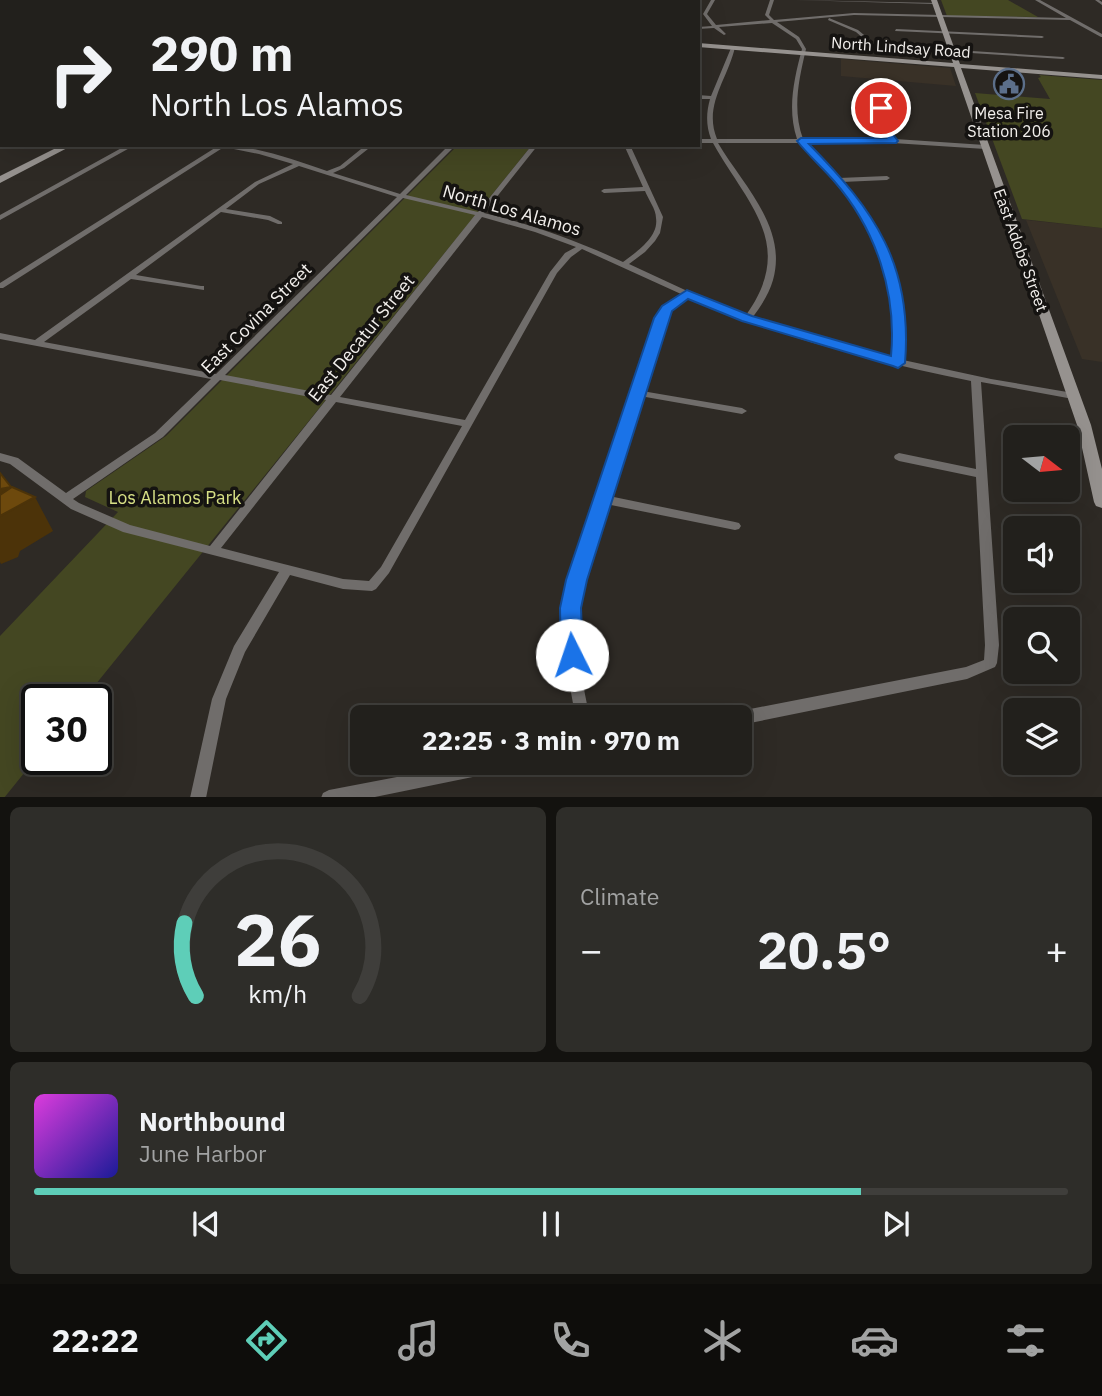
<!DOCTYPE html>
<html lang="en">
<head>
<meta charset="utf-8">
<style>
	body { margin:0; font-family:"IBM Plex Sans",sans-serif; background:#2e2d29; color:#f1f3f6; height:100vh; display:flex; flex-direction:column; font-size:26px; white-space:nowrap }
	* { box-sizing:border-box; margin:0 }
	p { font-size:23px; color:#a2a3a3 }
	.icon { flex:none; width:38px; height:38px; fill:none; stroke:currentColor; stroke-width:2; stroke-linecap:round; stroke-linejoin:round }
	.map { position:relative; height:797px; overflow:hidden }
	.details { display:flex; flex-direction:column; gap:10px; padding:10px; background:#13120f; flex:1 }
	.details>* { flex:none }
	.hud { position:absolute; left:0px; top:0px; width:700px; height:147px; box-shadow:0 7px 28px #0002,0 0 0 2px #3f3e3b; background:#22201c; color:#f1f3f6; overflow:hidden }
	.needle { width:46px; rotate:106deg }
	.controls { position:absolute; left:1003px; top:425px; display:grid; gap:14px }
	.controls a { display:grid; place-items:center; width:77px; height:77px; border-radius:10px; background:#22201c; box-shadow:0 7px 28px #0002,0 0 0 2px #3f3e3b; font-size:35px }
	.speed { position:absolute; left:21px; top:684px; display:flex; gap:14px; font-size:35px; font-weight:700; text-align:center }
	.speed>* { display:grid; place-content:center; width:91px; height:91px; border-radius:50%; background:#22201c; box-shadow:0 7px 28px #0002,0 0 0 2px #3f3e3b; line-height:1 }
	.speed .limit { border:4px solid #111; border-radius:10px; background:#fff; color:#111 }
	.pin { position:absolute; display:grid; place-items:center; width:60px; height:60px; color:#fff; margin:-30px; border:4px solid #fff; border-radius:50%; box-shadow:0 2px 7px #0007 }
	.me { position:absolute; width:77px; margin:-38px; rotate:356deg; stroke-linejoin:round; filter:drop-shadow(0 0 5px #0008) }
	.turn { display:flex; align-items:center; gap:24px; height:147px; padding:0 35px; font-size:32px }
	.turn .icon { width:91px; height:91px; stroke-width:2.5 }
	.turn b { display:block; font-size:49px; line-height:60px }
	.big { font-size:52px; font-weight:700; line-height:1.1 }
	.details .tile { flex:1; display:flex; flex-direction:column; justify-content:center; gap:10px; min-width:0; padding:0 24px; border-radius:10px; background:#2e2d29 }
	.details .dial { align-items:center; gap:0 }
	.dial svg { height:182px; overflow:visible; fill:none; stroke:#3f3e3b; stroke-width:7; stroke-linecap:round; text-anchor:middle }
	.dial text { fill:#f1f3f6; stroke:none }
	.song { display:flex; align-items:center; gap:21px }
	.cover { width:84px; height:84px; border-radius:10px; background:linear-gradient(135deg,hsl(300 70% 55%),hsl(240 70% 35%)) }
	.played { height:7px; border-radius:4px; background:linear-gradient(90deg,#5eceb8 80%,#3f3e3b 80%) }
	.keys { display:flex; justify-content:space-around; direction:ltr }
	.heat { display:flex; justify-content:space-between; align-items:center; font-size:38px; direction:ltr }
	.details .tiles { flex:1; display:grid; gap:10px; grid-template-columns:1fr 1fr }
	.tile:last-child { grid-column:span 2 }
	.trip { position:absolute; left:350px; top:705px; width:402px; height:70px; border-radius:10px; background:#22201c; box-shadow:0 7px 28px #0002,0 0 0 2px #3f3e3b; font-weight:700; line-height:70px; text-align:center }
	.dock { display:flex; height:112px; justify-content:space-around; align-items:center; background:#0e0d0b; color:#a2a3a3 }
	.dock .icon { width:49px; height:49px }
	.dock .selected { color:#5eceb8 }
	.dock b { font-size:32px; color:#f1f3f6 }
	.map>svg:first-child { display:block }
	.built { fill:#393127 }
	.green { fill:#444722 }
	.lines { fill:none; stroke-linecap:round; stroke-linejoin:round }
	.street { fill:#706d6b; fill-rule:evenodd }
	.secondary { fill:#96928f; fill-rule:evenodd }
	.shaded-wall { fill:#4c3309 }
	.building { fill:#6d490d; stroke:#4c3309; stroke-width:2 }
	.route { fill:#1a73e8; stroke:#114b97; stroke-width:2 }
	.labels { text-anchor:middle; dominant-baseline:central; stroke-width:7; stroke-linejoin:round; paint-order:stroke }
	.far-street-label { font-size:16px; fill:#f2efec; stroke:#151311 }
	.far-poi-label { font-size:16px; fill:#f2efec; stroke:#151311 }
	.street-label { font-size:18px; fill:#f2efec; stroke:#151311 }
	.park-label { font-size:18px; fill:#d7e085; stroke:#151311 }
</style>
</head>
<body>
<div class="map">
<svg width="1102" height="798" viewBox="0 0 1102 798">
	<rect width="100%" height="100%" fill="#2e2a25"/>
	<path class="built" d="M841,59L950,68L956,86L841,76Z
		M1026,220L1102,228V362L1082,359Z"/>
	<path class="green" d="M941,0H1008L1038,17L947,16Z
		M1039,75L1102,80V228L1022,219L975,93L1050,99L1038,78L1041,77Z
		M458,145H532L83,700H37V757L4,798L0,797V636L118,512L85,497L86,491L166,436Z"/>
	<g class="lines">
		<path class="street" d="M571,0H575L573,2H569Z
			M652,0H656L655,2H651Z
			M711,0H715L707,14L716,25L770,20L765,15L770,0H774L769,15L774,20L854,13L1066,18L1035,0H1040L1102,34V37H1101L1070,20L854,15L777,22L799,37L806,49C799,79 792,109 803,139H889L881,130L877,93L880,91L883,93L887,130L895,139L985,145L988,147L985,149L893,143H806L839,178L887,176L890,178L887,180L842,182C893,240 905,285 903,360L991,379L1073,393L1078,396L1073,399L981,382L999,645L997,663L995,667L967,679L740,725V718H733L735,713L740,711L966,667L984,660L985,645L976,477L899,461L895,459L894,457L895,455L899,453L976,469L971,381C875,361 778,338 688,297L670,311L665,318L642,391L742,408L747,411L742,414L640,396L609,496L735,522L739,523L741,526L739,529L735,530L606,504C598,529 587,556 582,582C572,627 580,673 590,718H576C566,671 561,627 570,580L657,318L664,307L681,294L582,249L571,257L557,273L389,573L376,589L372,591L343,589L290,575L245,652L226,699L206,798H190L212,699L234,646L279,572L123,532L71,509L10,464L0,461V453L18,458L66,493L155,433L211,379L0,339V333L35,340L255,182L293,164L259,154L224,147L3,288H0V283L218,146L217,145C255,145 293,160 327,171L340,166L366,145H373L344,168L333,173L400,194L449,145H456L406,195L478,212L532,145H538L484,213C533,225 578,241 623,262C636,252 659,237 656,218C656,209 648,199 645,191L604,193L601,191L604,189L643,187L624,145H630L663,217L660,233L655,241L645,252L629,264L698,296L746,315C797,244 747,204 713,143H698V139H711C706,126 706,113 710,99H698V95L711,96L731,48L735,47C728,79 703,105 717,139H797C787,109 794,79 802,49L796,39L772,23L719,27L726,34L724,35L714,28L698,29V27L712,26L703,14ZM718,143H799C841,187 881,232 892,293C896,315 895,337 894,358L831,342L752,318C761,306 769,294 773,280C788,227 742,184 718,143ZM299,166L397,197L216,374L44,342L131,279L204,290V286H201L136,275L221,212L268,220L278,224H282V222L270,216L226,209L259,184ZM403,198L475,215L331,395L225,375ZM482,217L535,232L576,247L565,253L550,272L465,420L340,397ZM220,380L326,400L210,546L130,525L79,503L73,499L163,437ZM336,402L462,426L381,567L369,581L343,579L221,548Z
			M795,0L937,3L935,4Z
			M1095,0H1099L1102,2V5Z
			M829,18L858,30L875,44L871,45L856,32L828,20Z
			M896,29L1042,36L1044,37L1042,38L895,31Z
			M926,48L1063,57L1065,58L1063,59L924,50Z
			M127,145H135L0,220V215Z
			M470,763H515L512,768L507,770L370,798H321L323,793L329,790Z"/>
		<path class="secondary" d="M352,0H359L350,2Z
			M931,0H937L960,64L1102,75V79L961,68L1091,425L1102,469V508L1096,506L1094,502L1077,425L954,67L698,47V43L953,63Z
			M62,145H73L0,183V176Z"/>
	</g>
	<path class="shaded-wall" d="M475,0H485L484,2H472Z
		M11,487L35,497L53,531L20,551L18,557L1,564L0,562V489Z"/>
	<path class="building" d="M302,0H329L325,2H298Z
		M436,0H475L472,2H433Z
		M0,473L11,487L0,489Z
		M12,487L35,497L0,516V495Z"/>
	<path class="route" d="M881,106L886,108L889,129L898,141L896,143L809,144C875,211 913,265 905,363L898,368L893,366L742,321L688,299L672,311L587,580L581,608L583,655L580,662L572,665L564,662L561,655L560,608L566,580L654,318L662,306L687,290L752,316L891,356C897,293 876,229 834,181C822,167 808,155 797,141L801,138H886L880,130L877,108Z"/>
	<defs>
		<g id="civic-ring" transform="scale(1.575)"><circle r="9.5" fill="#151311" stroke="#5c6f8a" stroke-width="1.5"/><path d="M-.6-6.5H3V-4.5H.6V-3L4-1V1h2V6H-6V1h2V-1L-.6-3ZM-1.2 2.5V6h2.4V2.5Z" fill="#5c6f8a"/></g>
	</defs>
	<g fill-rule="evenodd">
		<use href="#civic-ring" x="1009" y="84"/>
	</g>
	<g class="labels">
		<g class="far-street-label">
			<text transform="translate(901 47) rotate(4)">North Lindsay Road</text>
			<text transform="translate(1021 250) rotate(70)">East Adobe Street</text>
		</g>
		<g class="far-poi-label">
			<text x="1009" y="113">Mesa Fire<tspan x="1009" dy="18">Station 206</tspan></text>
		</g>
		<g class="street-label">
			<text transform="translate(512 210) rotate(16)">North Los Alamos</text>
			<text transform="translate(256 318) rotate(-45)">East Covina Street</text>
			<text transform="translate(361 338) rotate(-51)">East Decatur Street</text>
		</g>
		<g class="park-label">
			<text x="175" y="497">Los Alamos Park</text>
		</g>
	</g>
</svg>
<div class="controls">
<a><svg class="needle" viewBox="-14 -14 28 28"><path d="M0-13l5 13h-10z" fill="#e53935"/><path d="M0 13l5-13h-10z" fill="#a2a3a3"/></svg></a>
<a><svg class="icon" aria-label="sound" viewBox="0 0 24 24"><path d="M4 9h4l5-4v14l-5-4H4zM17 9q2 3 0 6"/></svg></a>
<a><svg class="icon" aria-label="search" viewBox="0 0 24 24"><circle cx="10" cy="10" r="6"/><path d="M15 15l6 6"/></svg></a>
<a><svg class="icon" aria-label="layers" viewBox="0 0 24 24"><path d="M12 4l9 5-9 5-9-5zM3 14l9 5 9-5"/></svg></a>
</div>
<div class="speed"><div class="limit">30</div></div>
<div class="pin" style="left:881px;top:108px;background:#d93025"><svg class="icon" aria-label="arrive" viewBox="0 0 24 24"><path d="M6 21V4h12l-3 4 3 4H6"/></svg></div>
<svg class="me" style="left:572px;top:655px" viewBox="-20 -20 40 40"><circle r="19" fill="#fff"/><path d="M0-13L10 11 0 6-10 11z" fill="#1a73e8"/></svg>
<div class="trip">22:25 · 3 min · 970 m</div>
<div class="hud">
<div class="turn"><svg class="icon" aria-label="right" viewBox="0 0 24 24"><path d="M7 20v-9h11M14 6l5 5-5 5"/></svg><div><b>290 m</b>North Los Alamos</div></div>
</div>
</div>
<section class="details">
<div class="tiles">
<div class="tile dial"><svg viewBox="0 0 100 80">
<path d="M14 69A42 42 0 1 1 86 69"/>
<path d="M14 69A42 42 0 0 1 9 37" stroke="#5eceb8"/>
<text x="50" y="56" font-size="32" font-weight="700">26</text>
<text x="50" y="72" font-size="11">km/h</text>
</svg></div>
<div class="tile"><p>Climate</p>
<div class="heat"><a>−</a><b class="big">20.5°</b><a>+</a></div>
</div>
<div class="tile">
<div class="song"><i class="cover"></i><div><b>Northbound</b><p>June Harbor</p></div></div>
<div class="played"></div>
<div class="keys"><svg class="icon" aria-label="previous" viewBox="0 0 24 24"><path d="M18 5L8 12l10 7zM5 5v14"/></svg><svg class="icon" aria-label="pause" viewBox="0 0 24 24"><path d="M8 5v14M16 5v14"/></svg><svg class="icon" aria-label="next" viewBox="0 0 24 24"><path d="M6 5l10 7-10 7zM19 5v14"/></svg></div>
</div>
</div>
</section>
<nav class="dock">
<b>22:22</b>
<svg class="icon selected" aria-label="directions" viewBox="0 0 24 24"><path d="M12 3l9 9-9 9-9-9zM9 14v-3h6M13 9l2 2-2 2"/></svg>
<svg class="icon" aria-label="music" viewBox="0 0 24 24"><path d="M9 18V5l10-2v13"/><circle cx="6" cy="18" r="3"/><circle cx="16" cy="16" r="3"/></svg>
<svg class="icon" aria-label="phone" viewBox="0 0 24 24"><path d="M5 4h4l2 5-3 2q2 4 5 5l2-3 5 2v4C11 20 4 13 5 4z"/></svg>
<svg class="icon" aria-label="climate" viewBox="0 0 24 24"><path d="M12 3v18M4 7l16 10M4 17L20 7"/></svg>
<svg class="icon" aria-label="car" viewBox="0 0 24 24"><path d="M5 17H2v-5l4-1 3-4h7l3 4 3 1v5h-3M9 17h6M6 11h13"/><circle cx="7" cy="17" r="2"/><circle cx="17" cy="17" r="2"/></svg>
<svg class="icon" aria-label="filters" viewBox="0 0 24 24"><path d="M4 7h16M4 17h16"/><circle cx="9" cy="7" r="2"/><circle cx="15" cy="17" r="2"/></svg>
</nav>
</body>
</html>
